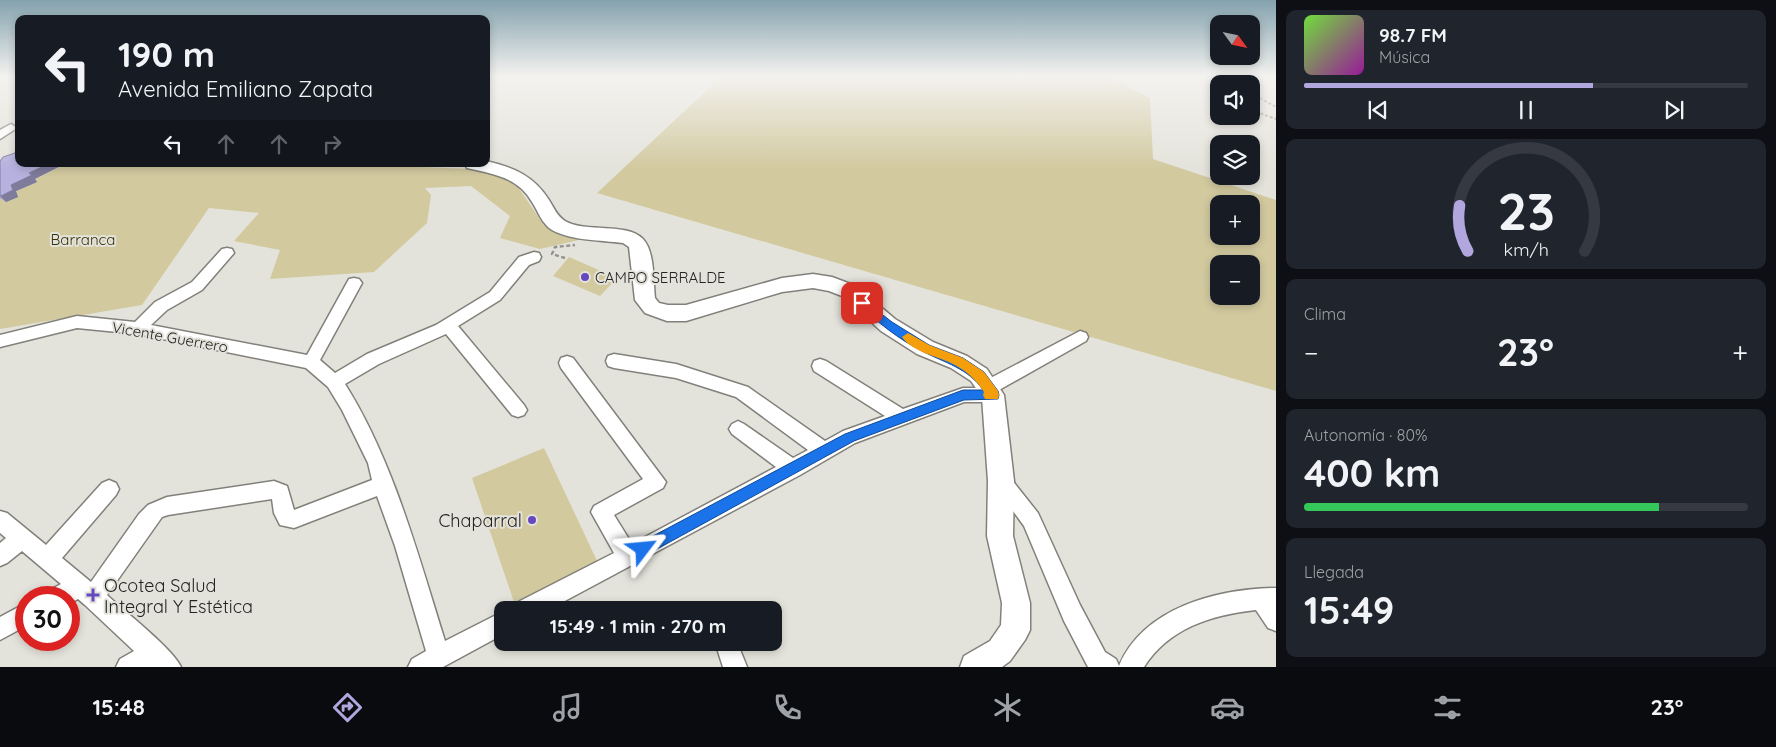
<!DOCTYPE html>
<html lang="es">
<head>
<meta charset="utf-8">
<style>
	body { margin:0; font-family:Quicksand,sans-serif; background:#20242c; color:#f1f3f6; height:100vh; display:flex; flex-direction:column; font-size:19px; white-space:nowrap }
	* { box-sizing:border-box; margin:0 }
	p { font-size:16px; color:#9ea1a6 }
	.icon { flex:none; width:28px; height:28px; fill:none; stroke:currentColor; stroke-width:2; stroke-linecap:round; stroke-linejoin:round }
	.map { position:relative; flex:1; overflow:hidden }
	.panel { display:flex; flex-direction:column; gap:10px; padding:10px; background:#0d0f14; width:500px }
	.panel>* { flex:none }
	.top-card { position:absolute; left:15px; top:15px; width:475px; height:152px; border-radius:10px; box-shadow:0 2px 8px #0003; background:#171b24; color:#f1f3f6; overflow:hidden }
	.needle { width:32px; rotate:123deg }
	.fabs { position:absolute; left:1210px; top:15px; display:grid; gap:10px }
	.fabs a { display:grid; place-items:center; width:50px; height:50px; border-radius:10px; background:#171b24; box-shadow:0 2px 8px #0003; font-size:25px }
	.speed { position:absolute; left:15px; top:586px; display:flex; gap:10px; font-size:25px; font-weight:700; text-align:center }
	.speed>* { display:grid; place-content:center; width:65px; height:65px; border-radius:50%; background:#171b24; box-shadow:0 2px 8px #0003; line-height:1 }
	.speed .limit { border:8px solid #d22; background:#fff; color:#111 }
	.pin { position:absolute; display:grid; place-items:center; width:42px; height:42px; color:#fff; margin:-21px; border-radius:10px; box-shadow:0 2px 8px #0006 }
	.me { position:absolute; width:55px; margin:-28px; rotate:61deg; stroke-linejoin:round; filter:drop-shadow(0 0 4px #0008) }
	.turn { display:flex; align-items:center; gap:18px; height:105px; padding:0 20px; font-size:22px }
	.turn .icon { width:65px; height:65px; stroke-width:2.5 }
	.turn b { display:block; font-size:35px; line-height:42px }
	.lanes { display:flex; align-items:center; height:48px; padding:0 20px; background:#0003; justify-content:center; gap:25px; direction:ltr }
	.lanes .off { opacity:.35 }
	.big { font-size:38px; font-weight:700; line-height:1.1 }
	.panel .card { flex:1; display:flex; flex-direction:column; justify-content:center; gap:8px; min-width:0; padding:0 18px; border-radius:10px; background:#20242c }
	.panel .dial { align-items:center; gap:0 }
	.dial svg { height:130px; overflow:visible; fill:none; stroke:#363941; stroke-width:7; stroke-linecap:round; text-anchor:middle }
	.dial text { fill:#f1f3f6; stroke:none }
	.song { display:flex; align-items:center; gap:15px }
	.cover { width:60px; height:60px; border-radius:8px; background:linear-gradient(135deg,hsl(100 70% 55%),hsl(300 70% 35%)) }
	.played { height:5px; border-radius:2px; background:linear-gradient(90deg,#b2a6de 65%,#363941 65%) }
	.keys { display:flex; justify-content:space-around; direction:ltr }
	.heat { display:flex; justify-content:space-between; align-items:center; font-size:28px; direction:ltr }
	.charge { height:8px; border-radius:4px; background:linear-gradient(90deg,#34c759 80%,#363941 0) }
	.trip { position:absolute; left:494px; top:601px; width:288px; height:50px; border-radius:10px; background:#171b24; box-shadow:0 2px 8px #0003; font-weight:700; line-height:50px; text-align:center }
	.dock { display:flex; height:80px; justify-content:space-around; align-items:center; background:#090b0e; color:#9ea1a6 }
	.dock .icon { width:35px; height:35px }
	.dock .active { color:#b2a6de }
	.dock b { font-size:22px; color:#f1f3f6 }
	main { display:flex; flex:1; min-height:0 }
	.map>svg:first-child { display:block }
	.green { fill:#d2c99f; fill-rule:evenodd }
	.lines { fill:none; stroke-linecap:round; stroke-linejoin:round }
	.minor-casing { stroke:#82807a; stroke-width:3 }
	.major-casing { stroke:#82807a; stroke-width:3 }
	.path-far1 { stroke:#94938e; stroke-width:2; stroke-dasharray:3 2; stroke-linecap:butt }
	.path { stroke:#94938e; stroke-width:2.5; stroke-dasharray:4 2.5; stroke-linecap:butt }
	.minor { fill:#fff; fill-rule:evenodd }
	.major { fill:#fff; fill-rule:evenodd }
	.wall { fill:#9d98bf }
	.shaded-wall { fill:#7f7c9b }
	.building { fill:#b6b1de; stroke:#7f7c9b }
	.route { fill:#1a73e8; stroke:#114b97 }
	.slow { fill:#f59e0b }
	.poi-dot { fill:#6547c0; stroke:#e4e3db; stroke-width:2 }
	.labels { text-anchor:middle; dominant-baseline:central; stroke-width:4; stroke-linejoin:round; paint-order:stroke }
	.park-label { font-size:15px; fill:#372f07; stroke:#e4e3db }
	.poi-label { font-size:15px; fill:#252422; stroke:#e4e3db; text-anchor:start }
	.street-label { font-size:15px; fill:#252422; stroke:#e4e3db }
	.near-poi-label { font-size:18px; fill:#252422; stroke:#e4e3db; text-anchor:end }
</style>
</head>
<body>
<main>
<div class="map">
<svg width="1276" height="667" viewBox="0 0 1276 667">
	<rect width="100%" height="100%" fill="#e4e3db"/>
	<path class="green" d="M722,76H1108L1150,98L1153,159L1276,200V391L597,193ZM1219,204H1251V236H1219ZM1219,264H1251V296H1219Z
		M66,164H347L472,169L503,174L513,180L544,225L583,239L540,249L500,238L510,216L471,186L425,188L431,195L427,223L374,272L270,279L280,250L234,241L259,213L209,208L142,305L0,329V198L4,201L17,195V188Z
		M569,257L617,278L600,296L553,276Z
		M544,448L598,563L514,602L472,478Z"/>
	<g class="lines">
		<g class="minor-casing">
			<path id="minor" d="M11,124L17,128L0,139V130Z
				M227,248L232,249L234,253L202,290L167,310L151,325L307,355L349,279L354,278L359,279L362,283L320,360L335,373L367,354L436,325L490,292L519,257L534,252L539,253L541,257L539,261L529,265L500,300L458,326L524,405L527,410L524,415L518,417L512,415L446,334L379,364L345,384C393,460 418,555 445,641L502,612V635L443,667H408L412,659L426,651L395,546L377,496L294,528L280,525L274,513L272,499L168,515L162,517L107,595C124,611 173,649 181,667H116L120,659L134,651L85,605L78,599L69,604V598H47L50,590L61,584L22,551L7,563L0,566V543L6,538L0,533V511L7,513L46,545L102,483L109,480L116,483L119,489L116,495L62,558L91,582L139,514L148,505L167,497L274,481L287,486L294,510L372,480L368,463L342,410L328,387L306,368L138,334L77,328L0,347V335L77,316L135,322L155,302L192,282L222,249Z
				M1080,331L1086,333L1088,337L1086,341L999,390L1002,395L999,400L993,402H964L855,443L800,475L548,610H515L518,602L614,553L591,512L594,506L643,479L561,368L559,363L561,358L567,356L573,358L666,482L663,488L614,515L632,544L776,467L732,434L729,429L732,424L738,421L744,424L793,458L808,450L736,397L676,378L614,368L608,366L606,361L608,356L614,354L676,364L748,387L825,441L843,431L885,416L814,371L812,366L814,361L820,359L826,361L903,409L963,388H981L983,382Z
				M1001,472L1008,475L1038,513L1080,605L1105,652L1116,659L1119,666C1144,607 1218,589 1276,588V631L1268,628L1256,610C1211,615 1169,628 1144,667H1088L1064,621L1024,526L991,481L994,475Z
				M26,603V626L0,640V617Z
				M715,642H737L747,667H723Z"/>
		</g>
		<g class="major-casing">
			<path id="major" d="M486,161C513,167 534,176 549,200C554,208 557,216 565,221C585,233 627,222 643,239C655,252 653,281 655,298L659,303L668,305H686L782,278L813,274L832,277L856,286L895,319L933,342L967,356L987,369L1004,395L1014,481L1013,536L1030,603V630L1025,640L1010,661L1002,667H960L964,656L990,641L1001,625L1002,603L987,536L988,481L982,397L971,381L951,368L917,354L881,331L842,296L829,291L813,288L782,292L686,321H667L645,313L635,300L629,247L623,243C601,240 572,241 552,230C542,224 538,211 532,202C518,177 493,174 467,168L465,164H486Z"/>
		</g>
		<path class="path-far1" d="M1251,86L1260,76
			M1219,89H1212L1213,94L1219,96
			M1251,93L1276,107
			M1251,110L1276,119"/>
		<path class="path" d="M565,258L552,254L555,247L575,245"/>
		<use href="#minor" class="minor"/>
		<use href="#major" class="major"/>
	</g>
	<path class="wall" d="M15,153L37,182L16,191L18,197L6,202L0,198V161Z"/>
	<path class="shaded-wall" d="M48,164H65L35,179L37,182L16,191L18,197L6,202L1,196L11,185L29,173Z"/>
	<path class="building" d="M16,148H19V164H48L29,173L32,175L11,185L13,190L1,196L0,195V161L3,157L15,153Z"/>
	<linearGradient id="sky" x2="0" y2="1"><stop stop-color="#84a2ae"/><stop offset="0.45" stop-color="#f3f2ef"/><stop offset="1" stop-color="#f3f2ef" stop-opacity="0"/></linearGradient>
	<rect width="1276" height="169" fill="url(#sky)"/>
	<path class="route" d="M862,299L892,322L929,345L963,358L984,372L998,391L999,395L998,399L964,400L854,441L648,554L643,556L638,554L636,549L638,544L845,434L963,390H983C968,368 945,363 922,351C898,339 878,322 858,305L857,303Z"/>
	<path class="slow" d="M908,333L929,345L963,358L984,372L998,391L999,395L998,399H985L983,395L984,392C976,380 968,372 955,365C939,356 913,353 902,337Z"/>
	<g class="poi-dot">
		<circle cx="585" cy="277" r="5"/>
		<circle cx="532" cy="520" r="5"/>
		<path d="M90.5 587.5h5v5h5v5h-5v5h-5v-5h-5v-5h5z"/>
	</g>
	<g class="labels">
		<g class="park-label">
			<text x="83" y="239">Barranca</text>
		</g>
		<g class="poi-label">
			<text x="595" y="277">CAMPO SERRALDE</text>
		</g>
		<g class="street-label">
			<text transform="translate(170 337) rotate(10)">Vicente Guerrero</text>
		</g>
		<g class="near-poi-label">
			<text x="522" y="520">Chaparral</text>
			<text x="104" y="585" text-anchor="start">Ocotea Salud<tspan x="104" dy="21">Integral Y Estética</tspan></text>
		</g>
	</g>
</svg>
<div class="fabs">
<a><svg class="needle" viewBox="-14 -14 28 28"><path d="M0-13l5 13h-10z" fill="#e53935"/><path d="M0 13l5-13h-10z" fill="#9ea1a6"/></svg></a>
<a><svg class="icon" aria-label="sound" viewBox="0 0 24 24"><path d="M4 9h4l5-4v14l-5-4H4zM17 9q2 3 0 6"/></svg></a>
<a><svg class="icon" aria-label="layers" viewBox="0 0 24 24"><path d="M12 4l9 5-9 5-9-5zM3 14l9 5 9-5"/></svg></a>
<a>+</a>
<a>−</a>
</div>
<div class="speed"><div class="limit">30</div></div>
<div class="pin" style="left:862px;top:303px;background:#d93025"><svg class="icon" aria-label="arrive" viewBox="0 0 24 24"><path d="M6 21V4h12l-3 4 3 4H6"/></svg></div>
<svg class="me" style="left:643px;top:549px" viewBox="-20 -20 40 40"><path d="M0-17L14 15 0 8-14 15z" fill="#1a73e8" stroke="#fff" stroke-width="4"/></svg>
<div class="trip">15:49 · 1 min · 270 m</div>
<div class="top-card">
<div class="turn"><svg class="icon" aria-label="left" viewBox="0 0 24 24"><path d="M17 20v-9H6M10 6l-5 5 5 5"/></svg><div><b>190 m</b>Avenida Emiliano Zapata</div></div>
<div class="lanes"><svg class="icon" aria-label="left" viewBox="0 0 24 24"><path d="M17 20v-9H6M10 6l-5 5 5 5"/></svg><svg class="icon off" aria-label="ahead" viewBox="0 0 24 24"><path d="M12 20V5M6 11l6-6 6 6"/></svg><svg class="icon off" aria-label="ahead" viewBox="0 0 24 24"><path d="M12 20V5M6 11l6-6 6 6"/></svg><svg class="icon off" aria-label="right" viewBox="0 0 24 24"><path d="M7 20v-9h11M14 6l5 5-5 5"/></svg></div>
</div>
</div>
<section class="panel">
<div class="card">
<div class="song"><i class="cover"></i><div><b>98.7 FM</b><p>Música</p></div></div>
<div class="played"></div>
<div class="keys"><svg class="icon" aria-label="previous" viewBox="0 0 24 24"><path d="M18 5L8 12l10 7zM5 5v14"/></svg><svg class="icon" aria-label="pause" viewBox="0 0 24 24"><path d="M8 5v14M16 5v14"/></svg><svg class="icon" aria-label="next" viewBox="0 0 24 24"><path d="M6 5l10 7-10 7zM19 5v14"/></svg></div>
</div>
<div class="card dial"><svg viewBox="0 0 100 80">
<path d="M14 69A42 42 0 1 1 86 69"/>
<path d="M14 69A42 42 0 0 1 9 41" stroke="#b2a6de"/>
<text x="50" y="56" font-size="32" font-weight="700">23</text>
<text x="50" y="72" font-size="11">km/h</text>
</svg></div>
<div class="card"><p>Clima</p>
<div class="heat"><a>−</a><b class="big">23°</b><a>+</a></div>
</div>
<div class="card"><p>Autonomía · 80%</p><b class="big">400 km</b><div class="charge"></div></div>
<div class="card"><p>Llegada</p><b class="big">15:49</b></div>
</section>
</main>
<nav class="dock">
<b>15:48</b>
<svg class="icon active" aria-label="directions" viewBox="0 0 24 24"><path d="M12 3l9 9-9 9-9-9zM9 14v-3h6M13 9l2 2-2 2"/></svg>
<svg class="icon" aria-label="music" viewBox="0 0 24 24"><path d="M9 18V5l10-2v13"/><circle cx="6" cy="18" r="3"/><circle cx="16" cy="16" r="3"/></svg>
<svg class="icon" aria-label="phone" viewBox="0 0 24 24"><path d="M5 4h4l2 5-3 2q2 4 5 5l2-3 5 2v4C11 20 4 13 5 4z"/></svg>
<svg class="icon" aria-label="climate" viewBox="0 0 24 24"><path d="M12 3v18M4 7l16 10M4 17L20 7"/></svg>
<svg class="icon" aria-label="car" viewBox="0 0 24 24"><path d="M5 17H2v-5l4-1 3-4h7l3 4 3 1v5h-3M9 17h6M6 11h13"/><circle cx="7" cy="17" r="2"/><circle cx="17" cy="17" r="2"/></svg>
<svg class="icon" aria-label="filters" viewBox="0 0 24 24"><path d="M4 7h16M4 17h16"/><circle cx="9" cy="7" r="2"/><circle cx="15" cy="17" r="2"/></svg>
<b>23°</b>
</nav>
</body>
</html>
